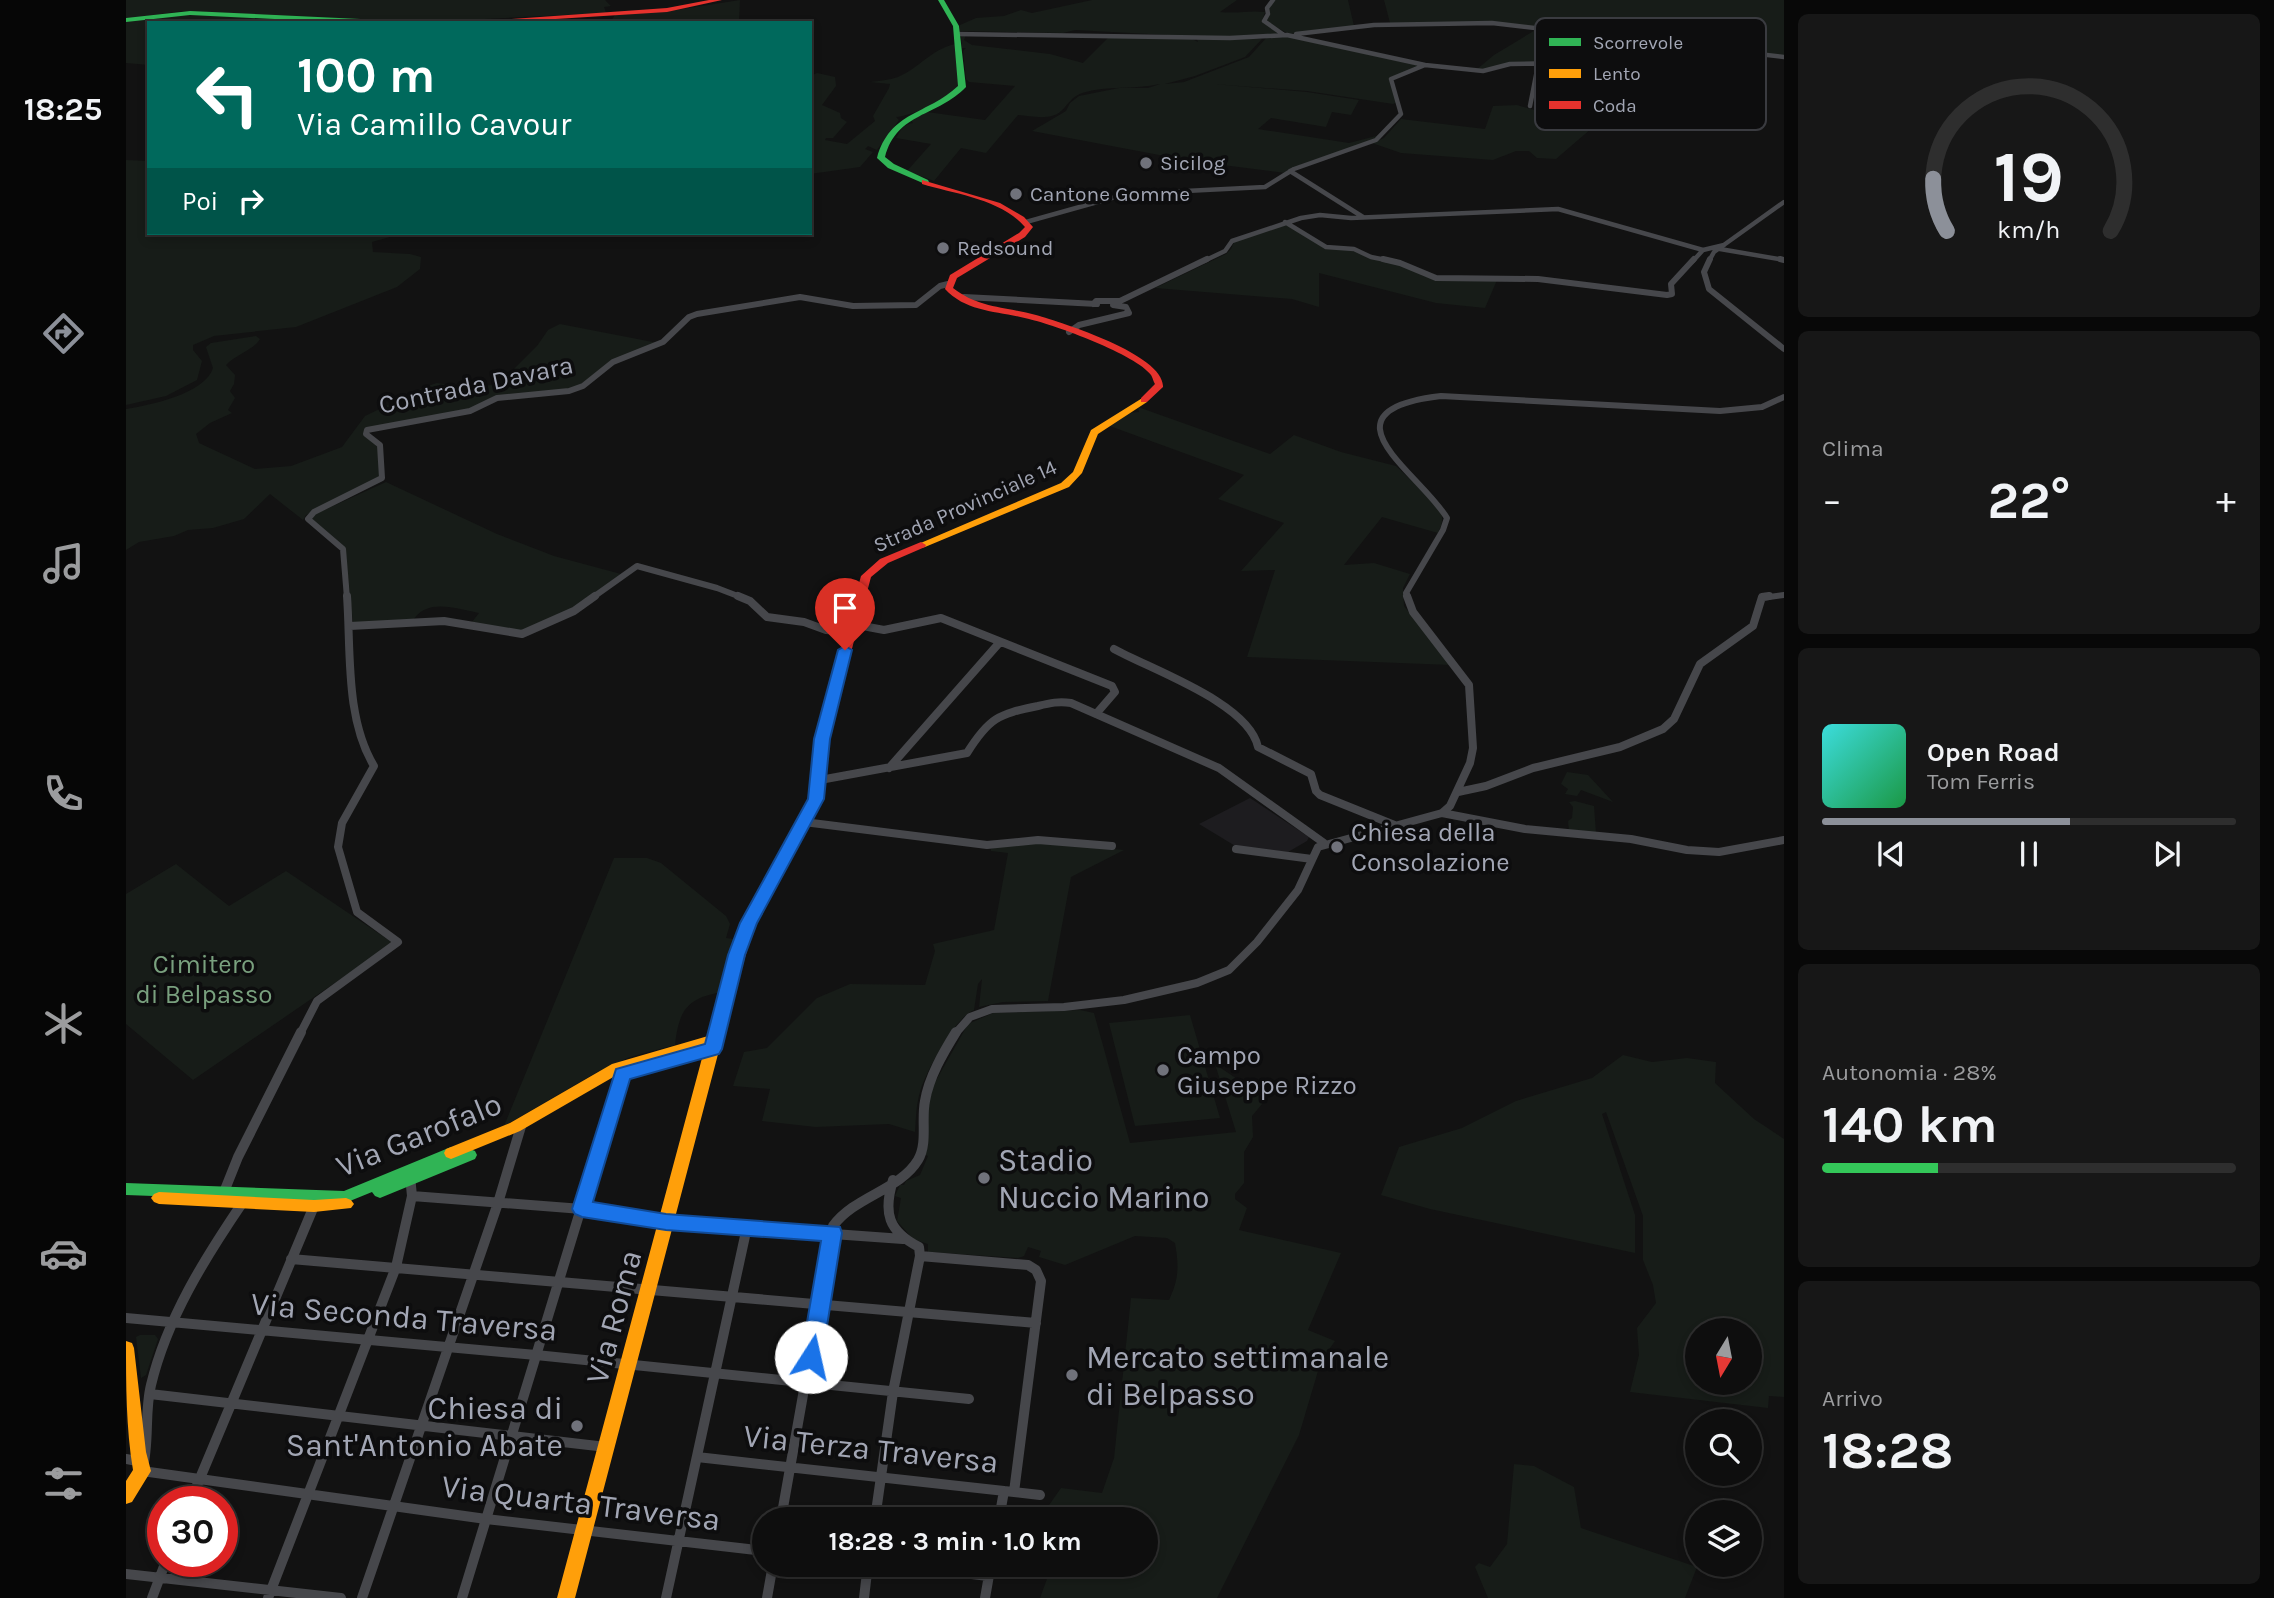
<!DOCTYPE html>
<html lang="it">
<head>
<meta charset="utf-8">
<style>
	body { margin:0; font-family:Karla,sans-serif; background:#171717; color:#f1f3f6; height:100vh; display:flex; flex-direction:column; font-size:26px; white-space:nowrap }
	* { box-sizing:border-box; margin:0 }
	p { font-size:23px; color:#9b9c9e }
	.icon { flex:none; width:38px; height:38px; fill:none; stroke:currentColor; stroke-width:2; stroke-linecap:round; stroke-linejoin:round }
	.map { position:relative; flex:1; overflow:hidden }
	.details { display:flex; flex-direction:column; gap:14px; padding:14px; background:#080808; width:490px }
	.details>* { flex:none }
	.hud { position:absolute; left:21px; top:21px; width:665px; height:214px; border-radius:0px; box-shadow:0 4px 10px #0003,0 0 0 2px #2e2e2e; background:#00695c; color:#fff; overflow:hidden }
	.needle { width:46px; rotate:190deg }
	.fabs { position:absolute; left:1559px; top:1318px; display:grid; gap:14px }
	.fabs a { display:grid; place-items:center; width:77px; height:77px; border-radius:50%; background:#0e0e0e; box-shadow:0 4px 10px #0003,0 0 0 2px #2e2e2e; font-size:35px }
	.speed { position:absolute; left:21px; top:1486px; display:flex; gap:14px; font-size:35px; font-weight:700; text-align:center }
	.speed>* { display:grid; place-content:center; width:91px; height:91px; border-radius:50%; background:#0e0e0e; box-shadow:0 4px 10px #0003,0 0 0 2px #2e2e2e; line-height:1 }
	.speed .limit { border:10px solid #d22; background:#fff; color:#111 }
	.pin { position:absolute; display:grid; place-items:center; width:60px; height:60px; color:#fff; margin:-72px -30px; border-radius:50% 50% 50% 0; rotate:-45deg; box-shadow:0 0 7px #0007 }
	.pin .icon { rotate:45deg }
	.me { position:absolute; width:77px; margin:-38px; rotate:10deg; stroke-linejoin:round; filter:drop-shadow(0 0 5px #0008) }
	.turn { display:flex; align-items:center; gap:24px; height:147px; padding:0 35px; font-size:32px }
	.turn .icon { width:91px; height:91px; stroke-width:2.5 }
	.turn b { display:block; font-size:49px; line-height:60px }
	.then { display:flex; align-items:center; height:66px; padding:0 35px; background:#0003; gap:14px; font-size:26px }
	.big { font-size:52px; font-weight:700; line-height:1.1 }
	.details .widget { flex:1; display:flex; flex-direction:column; justify-content:center; gap:10px; min-width:0; padding:0 24px; border-radius:10px; background:#171717 }
	.details .dial { align-items:center; gap:0 }
	.dial svg { height:182px; overflow:visible; fill:none; stroke:#2e2e2e; stroke-width:7; stroke-linecap:round; text-anchor:middle }
	.dial text { fill:#f1f3f6; stroke:none }
	.song { display:flex; align-items:center; gap:21px }
	.cover { width:84px; height:84px; border-radius:10px; background:linear-gradient(135deg,hsl(180 70% 55%),hsl(140 70% 35%)) }
	.played { height:7px; border-radius:4px; background:linear-gradient(90deg,#8c9099 60%,#2e2e2e 60%) }
	.keys { display:flex; justify-content:space-around; direction:ltr }
	.heat { display:flex; justify-content:space-between; align-items:center; font-size:38px; direction:ltr }
	.charge { height:10px; border-radius:5px; background:linear-gradient(90deg,#34c759 28%,#2e2e2e 0) }
	.trip { position:absolute; left:626px; top:1507px; width:406px; height:70px; border-radius:35px; background:#0e0e0e; box-shadow:0 4px 10px #0003,0 0 0 2px #2e2e2e; font-weight:700; line-height:70px; text-align:center }
	main { display:flex; flex:1; min-height:0 }
	.tab-bar { display:flex; flex-direction:column; width:126px; justify-content:space-around; align-items:center; background:#060606; color:#9b9c9e }
	.tab-bar .icon { width:49px; height:49px }
	.tab-bar .on { color:#8c9099 }
	.tab-bar b { font-size:32px; color:#f1f3f6 }
	.map>svg:first-child { display:block }
	.built { fill:#1d1c1f }
	.green { fill:#171c18; fill-rule:evenodd }
	.lines { fill:none; stroke-linecap:round; stroke-linejoin:round }
	.street-far3 { stroke:#46474b; stroke-width:4.5 }
	.street-far2 { stroke:#46474b; stroke-width:6 }
	.street-far1 { stroke:#46474b; stroke-width:8 }
	.street { stroke:#46474b; stroke-width:10 }
	.fast { fill:#30b455; fill-rule:evenodd }
	.slow { fill:#ff9f0a; fill-rule:evenodd }
	.jam { fill:#e5322d; fill-rule:evenodd }
	.route { fill:#1a73e8; stroke:#114b97; stroke-width:2 }
	.poi-dot { fill:#70727b; stroke:#0d0d0e; stroke-width:2.5 }
	.labels { text-anchor:middle; dominant-baseline:central; stroke-width:7; stroke-linejoin:round; paint-order:stroke }
	.far-poi-label { font-size:21px; fill:#a2a6b4; stroke:#0d0d0e; text-anchor:start }
	.far-street-label { font-size:21px; fill:#a2a6b4; stroke:#0d0d0e }
	.street-label { font-size:26px; fill:#a2a6b4; stroke:#0d0d0e }
	.poi-label { font-size:26px; fill:#a2a6b4; stroke:#0d0d0e; text-anchor:start }
	.park-label { font-size:26px; fill:#79a07e; stroke:#0d0d0e }
	.near-street-label { font-size:32px; fill:#a2a6b4; stroke:#0d0d0e }
	.near-poi-label { font-size:32px; fill:#a2a6b4; stroke:#0d0d0e; text-anchor:start }
	.key { fill:#0d0d0e; stroke:#3a3b40; stroke-width:2 }
	.key-label { font-size:19px; fill:#a2a6b4 }
</style>
</head>
<body>
<main>
<nav class="tab-bar">
<b>18:25</b>
<svg class="icon on" aria-label="directions" viewBox="0 0 24 24"><path d="M12 3l9 9-9 9-9-9zM9 14v-3h6M13 9l2 2-2 2"/></svg>
<svg class="icon" aria-label="music" viewBox="0 0 24 24"><path d="M9 18V5l10-2v13"/><circle cx="6" cy="18" r="3"/><circle cx="16" cy="16" r="3"/></svg>
<svg class="icon" aria-label="phone" viewBox="0 0 24 24"><path d="M5 4h4l2 5-3 2q2 4 5 5l2-3 5 2v4C11 20 4 13 5 4z"/></svg>
<svg class="icon" aria-label="climate" viewBox="0 0 24 24"><path d="M12 3v18M4 7l16 10M4 17L20 7"/></svg>
<svg class="icon" aria-label="car" viewBox="0 0 24 24"><path d="M5 17H2v-5l4-1 3-4h7l3 4 3 1v5h-3M9 17h6M6 11h13"/><circle cx="7" cy="17" r="2"/><circle cx="17" cy="17" r="2"/></svg>
<svg class="icon" aria-label="filters" viewBox="0 0 24 24"><path d="M4 7h16M4 17h16"/><circle cx="9" cy="7" r="2"/><circle cx="15" cy="17" r="2"/></svg>
</nav>
<div class="map">
<svg width="1658" height="1598" viewBox="0 0 1658 1598">
	<rect width="100%" height="100%" fill="#121212"/>
	<path class="built" d="M1124,798L1183,837L1181,841L1162,852L1111,847L1073,824Z"/>
	<path class="green" d="M0,0H479L485,6L478,7L480,13L298,22L56,11L0,19Z
		M614,0L613,23L485,21L489,15L544,11Z
		M966,0H1111L1094,12C1112,14 1123,10 1139,12L1136,21L1153,34L1097,38L949,30L937,33L834,31V25L850,18L878,16L895,10L906,13Z
		M1148,0H1222L1228,26L1163,34L1140,22L1142,8Z
		M1258,0H1658V56L1376,23H1264Z
		M64,14L129,18L122,23H23V65L0,63V21Z
		M1411,29L1457,35L1430,51H1424L1416,64L1381,63L1366,69L1350,70L1368,55Z
		M840,35L838,40L846,45L924,54L957,63L984,36L1066,39L1072,42L1071,39H1136L1119,57L1069,76L1039,84L1058,82L1123,57L1141,37L1164,36L1297,66L1263,79L1271,102L1267,104L1181,91L1087,84L1181,92L1233,100L1225,115L1206,112L1200,127L1145,118L1132,129L1223,143L1254,135L1242,142L1176,164L1159,173L1065,161L906,131L940,111L944,103L953,96L993,88H1022L1034,84C1008,90 982,85 956,93C945,97 943,104 935,111C925,121 905,116 892,115L860,153L835,148L808,181L781,171L805,144L770,138C774,132 776,124 787,123L785,120L801,112L859,120L889,86L843,82L840,79L837,51L840,48H836L835,36Z
		M829,44C831,56 836,73 834,84C831,99 784,116 770,117L773,120L751,150L742,146L739,149L747,152L734,167L684,174V76L691,73L709,77L710,86L696,105L714,113L715,118L721,122L707,138H700L699,140L721,144L749,121L747,116L763,88L764,84L744,82C753,81 763,80 772,77C795,67 804,50 829,44Z
		M1391,105L1415,112L1480,116L1430,159L1411,158L1403,151H1390L1367,160L1275,153L1246,143L1258,138L1275,119L1359,129L1367,106Z
		M0,160L23,161V233H278L246,242L247,252L284,254L295,257L294,269L271,287L170,327L88,336L67,345V350L76,361L71,380L40,396L0,405Z
		M1159,224L1199,248L1227,250L1274,263L1297,276L1310,279L1371,280L1359,308L1310,303L1193,273V307L1166,299L1029,288L1100,254L1105,249L1108,242Z
		M434,324L532,343L500,355L449,388L376,396L348,408L240,430L253,445L255,474L248,483L180,515L177,520L144,494L118,519L87,528L62,530L48,536L13,542L0,550V409C24,405 79,394 87,368L80,347L85,343L130,336L134,339C128,350 109,355 100,365L109,375L108,384L104,391L109,398L102,410L106,413L84,423L70,434L73,443L129,469L165,466L216,447L239,416L299,387L311,383L342,388L373,384L411,346L422,330Z
		M1012,407L1144,454L1168,435L1215,452L1270,466L1312,506C1318,517 1317,522 1312,533L1256,517L1218,565L1248,563L1284,574L1277,588L1278,606L1325,665L1121,657L1149,570L1115,571L1158,523L1092,499L1118,475L981,425L1001,413L1013,412Z
		M260,482L371,534L428,556L495,574L449,609L396,632L346,622L353,613C332,609 302,598 288,619L227,623L219,548L185,521V516Z
		M1441,772L1462,775L1487,802L1455,790L1451,796L1439,794L1442,789L1435,784Z
		M1449,801L1468,806L1470,833L1443,831L1442,821L1446,818L1447,807L1443,802Z
		M913,842L998,850L945,877L922,1001L877,1002L853,1007L856,979L852,984L848,1010C830,1016 799,1073 794,1092C790,1105 790,1119 789,1132L763,1124L690,1127L636,1121L644,1089L607,1086L618,1052L641,1048L691,998L724,984L799,985L809,951L807,944L868,930L882,853L865,851V849L884,843Z
		M488,858H521L535,863L600,916L604,924L600,938L608,939L596,992C561,998 553,1010 549,1045L504,1057L473,1071L378,1126Z
		M50,864L103,906L160,871L267,943L67,1080L0,1024V894Z
		M954,1010L968,1013L1004,1143L1110,1132L1089,1064L1111,1079L1127,1082L1133,1086L1136,1104L1126,1116L1127,1137L1118,1152V1183L1109,1194V1199L1121,1208L1113,1230L1215,1253L1182,1330L1209,1341L1195,1361L1173,1435L1091,1598H914L926,1565L1020,1564V1519H936V1514L921,1508L935,1488L976,1493L988,1458L1005,1298L1043,1300C1053,1279 1053,1266 1049,1243L1041,1238L1009,1236L939,1265L913,1257L915,1251L902,1247L898,1256L892,1258L802,1252V1244L787,1239L771,1221L775,1198L769,1196L774,1185H778L780,1181L794,1175L802,1156L798,1154L802,1106L808,1084L842,1024L867,1013Z
		M1064,1015L1094,1118L1009,1126L983,1023Z
		M1497,1055L1526,1062L1561,1058L1590,1062L1589,1083L1628,1119L1658,1139V1397L1643,1396L1642,1408L1504,1392L1513,1355L1511,1328L1530,1303L1527,1285L1517,1260V1216L1480,1112L1476,1114L1509,1215V1253L1304,1209L1255,1195L1273,1147L1336,1128L1390,1101L1466,1078ZM1572,1330H1624V1382H1572Z
		M14,1335H29L32,1339L20,1375L15,1378L10,1337Z
		M1388,1464L1408,1466L1448,1487L1455,1528L1571,1567L1559,1598H1362L1349,1567L1353,1563L1364,1567L1381,1544Z"/>
	<g class="lines">
		<path class="street-far3" d="M1147,0L1141,8L1142,14L1138,21L1158,35
			M831,34L1104,38L1161,35L1299,65L1265,79L1275,114L1250,140L1168,169L1139,187L1000,194L900,222
			M1170,34L1248,25L1366,23L1658,57
			M1299,65L1357,71L1384,64L1484,62L1507,67L1514,77L1525,85L1489,116
			M1404,106L1412,65
			M1164,171L1237,217
			M1159,222L1200,247L1228,249L1245,257L1265,261
			M1594,249L1658,260
			M1078,261L1099,251L1106,241L1175,218L1194,215L1225,218L1432,209L1577,250
			M1567,261L1577,250L1598,245
			M1583,261L1588,252L1658,202"/>
		<path class="street-far2" d="M1257,259L1274,263L1310,278L1412,279L1541,295L1546,294L1545,284L1568,259
			M1584,259L1578,272L1583,289L1658,349
			M1654,259L1658,260
			M838,297L971,304
			M967,304L970,301H994L1081,259
			M943,332L953,325L1003,313L1000,307L987,305
			M221,598L217,549L182,519L188,512L256,478L254,445L240,434L241,430L344,411L371,398L443,391L457,386L487,362L537,342L563,317L571,314L674,297L727,306L790,305L814,286L822,284
			M466,598L511,566L591,588L617,598
			M1282,598L1280,593L1317,530L1321,518C1294,473 1188,411 1315,396L1594,411L1636,407L1658,397
			M1636,598L1658,595"/>
		<path class="street-far1" d="M612,596L624,601L641,617L678,622L700,630L724,632
			M726,624L758,630L815,618L986,686L989,692L970,714
			M224,626L318,621L396,634L448,611L469,596
			M988,649C1026,670 1123,703 1132,747L1185,774L1190,791L1194,795L1271,826
			M763,768L874,642
			M694,780L841,753C863,718 872,714 912,706C924,703 933,701 945,703L1093,768L1198,843
			M1332,792L1360,786L1407,768L1494,747L1537,729L1548,719L1574,664L1627,626L1636,597L1643,596
			M1316,813L1399,829L1505,839L1561,850L1593,852L1658,840
			M678,822L861,845L912,840L986,846
			M1110,849L1186,859
			M174,1034L191,1001L272,942L231,912L212,847L216,823L248,766C219,718 225,650 221,596
			M829,1034L844,1017L866,1009L938,1007L998,1000L1071,983L1103,970L1131,942L1172,890L1192,847L1316,813L1324,806L1344,763L1347,748L1343,685L1287,612L1281,596"/>
		<path class="street" d="M98,1192L112,1157L175,1032
			M286,1196L456,1209L540,1222L777,1239
			M117,1202C79,1258 41,1318 25,1385C18,1413 24,1443 16,1471L360,1519L639,1551
			M794,1256L902,1265L910,1270L915,1281L888,1492
			M165,1259L910,1323
			M0,1318L410,1355L843,1399
			M24,1394L480,1447
			M571,1457L914,1495
			M0,1459L16,1462
			M64,1502L188,1206
			M655,1519L707,1226C729,1196 774,1190 792,1160C802,1143 795,1120 799,1101C803,1077 817,1053 830,1032
			M749,1519L767,1392L794,1256L793,1247C762,1231 757,1213 767,1180
			M873,1519L878,1491
			M764,1564L862,1576
			M0,1574L215,1598
			M26,1598L40,1561
			M142,1598L270,1267L286,1196L284,1176
			M236,1598L372,1203L396,1123
			M336,1598L496,1074
			M540,1598L621,1227
			M641,1598L647,1564
			M738,1598L742,1564
			M859,1598L865,1564"/>
		<path class="fast" d="M812,0H818L833,26L840,87C811,117 771,112 759,157L768,164L802,180L803,182L799,184L762,168L751,158C764,111 801,115 832,86L827,26Z
			M64,11L277,21L280,23H230L64,15L0,22V18Z
			M325,1147L330,1149L332,1154L344,1149L349,1151L351,1155L349,1159L254,1198L249,1196L246,1192L219,1203L0,1195V1183L218,1191Z"/>
		<path class="slow" d="M1018,397L1021,398V402L972,434L956,473L943,487L799,547L795,548L790,545L935,483L947,472L965,430Z
			M596,1006L601,1007L603,1011L596,1039L449,1598H431L579,1047L496,1072L394,1131L330,1157L325,1159L320,1157L318,1153L320,1149L384,1123L486,1064L582,1036L589,1011L591,1007Z
			M33,1192L188,1200L220,1198L225,1200L228,1204L225,1208L188,1212L33,1204L28,1202L25,1198L28,1194Z
			M0,1341L6,1343L8,1348L20,1452L25,1471L6,1502L0,1504V1481L7,1470C0,1428 0,1384 0,1341Z"/>
		<path class="jam" d="M583,0H596L541,12L367,23H328L541,8Z
			M796,180L874,203L898,217L907,227L899,237L831,278L827,288C852,308 881,307 910,315C937,323 1039,355 1037,387L1021,402H1015V398L1029,384C1028,383 1026,376 1025,375C1011,355 929,325 903,319C874,311 841,313 819,289L824,275L893,233L899,227C875,199 829,194 796,184Z
			M795,542L800,545L799,547L762,563L745,577L702,739L696,798L629,924L603,1011L601,1015H591L589,1011L615,924L684,798L690,739L735,576L754,559Z
			M586,1044L591,1045L593,1049L591,1053L553,1063L548,1062L546,1058L548,1054Z"/>
	</g>
	<path class="route" d="M719,646L726,650L704,739L698,799L631,923L619,955L596,1049L593,1054L504,1079L467,1202L540,1214L714,1227L716,1233L696,1357L693,1363L685,1366L678,1363L675,1357L695,1241L540,1230L456,1217L449,1214L446,1209L490,1069L579,1044L602,955L614,923L682,799L688,739L712,650Z"/>
	<g class="poi-dot">
		<circle cx="1020" cy="163" r="7"/>
		<circle cx="890" cy="194" r="7"/>
		<circle cx="817" cy="248" r="7"/>
		<circle cx="1211" cy="847" r="7"/>
		<circle cx="1037" cy="1070" r="7"/>
		<circle cx="858" cy="1178" r="7"/>
		<circle cx="946" cy="1375" r="7"/>
		<circle cx="451" cy="1426" r="7"/>
	</g>
	<g class="labels">
		<g class="far-poi-label">
			<text x="1034" y="163">Sicilog</text>
			<text x="904" y="194">Cantone Gomme</text>
			<text x="831" y="248">Redsound</text>
		</g>
		<g class="far-street-label">
			<text transform="translate(839 506) rotate(-24)">Strada Provinciale 14</text>
		</g>
		<g class="street-label">
			<text transform="translate(350 385) rotate(-12)">Contrada Davara</text>
		</g>
		<g class="poi-label">
			<text x="1225" y="832">Chiesa della<tspan x="1225" dy="30">Consolazione</tspan></text>
			<text x="1051" y="1055">Campo<tspan x="1051" dy="30">Giuseppe Rizzo</tspan></text>
		</g>
		<g class="park-label">
			<text x="78" y="964">Cimitero<tspan x="78" dy="30">di Belpasso</tspan></text>
		</g>
		<g class="near-street-label">
			<text transform="translate(293 1135) rotate(-22)">Via Garofalo</text>
			<text transform="translate(278 1317) rotate(5)">Via Seconda Traversa</text>
			<text transform="translate(488 1317) rotate(-75)">Via Roma</text>
			<text transform="translate(745 1449) rotate(6)">Via Terza Traversa</text>
			<text transform="translate(455 1503) rotate(7)">Via Quarta Traversa</text>
		</g>
		<g class="near-poi-label">
			<text x="872" y="1160">Stadio<tspan x="872" dy="37">Nuccio Marino</tspan></text>
			<text x="960" y="1357">Mercato settimanale<tspan x="960" dy="37">di Belpasso</tspan></text>
			<text x="437" y="1408" text-anchor="end">Chiesa di<tspan x="437" dy="37">Sant'Antonio Abate</tspan></text>
		</g>
	</g>
	<rect x="1409" y="18" width="231" height="112" rx="10" class="key"/>
	<rect x="1423" y="38" width="32" height="8" fill="#30b455"/>
	<rect x="1423" y="69" width="32" height="9" fill="#ff9f0a"/>
	<rect x="1423" y="101" width="32" height="8" fill="#e5322d"/>
	<g class="key-label">
		<text x="1467" y="49">Scorrevole</text>
		<text x="1467" y="80">Lento</text>
		<text x="1467" y="112">Coda</text>
	</g>
</svg>
<div class="fabs">
<a><svg class="needle" viewBox="-14 -14 28 28"><path d="M0-13l5 13h-10z" fill="#e53935"/><path d="M0 13l5-13h-10z" fill="#9b9c9e"/></svg></a>
<a><svg class="icon" aria-label="search" viewBox="0 0 24 24"><circle cx="10" cy="10" r="6"/><path d="M15 15l6 6"/></svg></a>
<a><svg class="icon" aria-label="layers" viewBox="0 0 24 24"><path d="M12 4l9 5-9 5-9-5zM3 14l9 5 9-5"/></svg></a>
</div>
<div class="speed"><div class="limit">30</div></div>
<div class="pin" style="left:719px;top:650px;background:#d93025"><svg class="icon" aria-label="arrive" viewBox="0 0 24 24"><path d="M6 21V4h12l-3 4 3 4H6"/></svg></div>
<svg class="me" style="left:685px;top:1357px" viewBox="-20 -20 40 40"><circle r="19" fill="#fff"/><path d="M0-13L10 11 0 6-10 11z" fill="#1a73e8"/></svg>
<div class="trip">18:28 · 3 min · 1.0 km</div>
<div class="hud">
<div class="turn"><svg class="icon" aria-label="left" viewBox="0 0 24 24"><path d="M17 20v-9H6M10 6l-5 5 5 5"/></svg><div><b>100 m</b>Via Camillo Cavour</div></div>
<div class="then">Poi<svg class="icon" aria-label="right" viewBox="0 0 24 24"><path d="M7 20v-9h11M14 6l5 5-5 5"/></svg></div>
</div>
</div>
<section class="details">
<div class="widget dial"><svg viewBox="0 0 100 80">
<path d="M14 69A42 42 0 1 1 86 69"/>
<path d="M14 69A42 42 0 0 1 8 46" stroke="#8c9099"/>
<text x="50" y="56" font-size="32" font-weight="700">19</text>
<text x="50" y="72" font-size="11">km/h</text>
</svg></div>
<div class="widget"><p>Clima</p>
<div class="heat"><a>−</a><b class="big">22°</b><a>+</a></div>
</div>
<div class="widget">
<div class="song"><i class="cover"></i><div><b>Open Road</b><p>Tom Ferris</p></div></div>
<div class="played"></div>
<div class="keys"><svg class="icon" aria-label="previous" viewBox="0 0 24 24"><path d="M18 5L8 12l10 7zM5 5v14"/></svg><svg class="icon" aria-label="pause" viewBox="0 0 24 24"><path d="M8 5v14M16 5v14"/></svg><svg class="icon" aria-label="next" viewBox="0 0 24 24"><path d="M6 5l10 7-10 7zM19 5v14"/></svg></div>
</div>
<div class="widget"><p>Autonomia · 28%</p><b class="big">140 km</b><div class="charge"></div></div>
<div class="widget"><p>Arrivo</p><b class="big">18:28</b></div>
</section>
</main>
</body>
</html>
